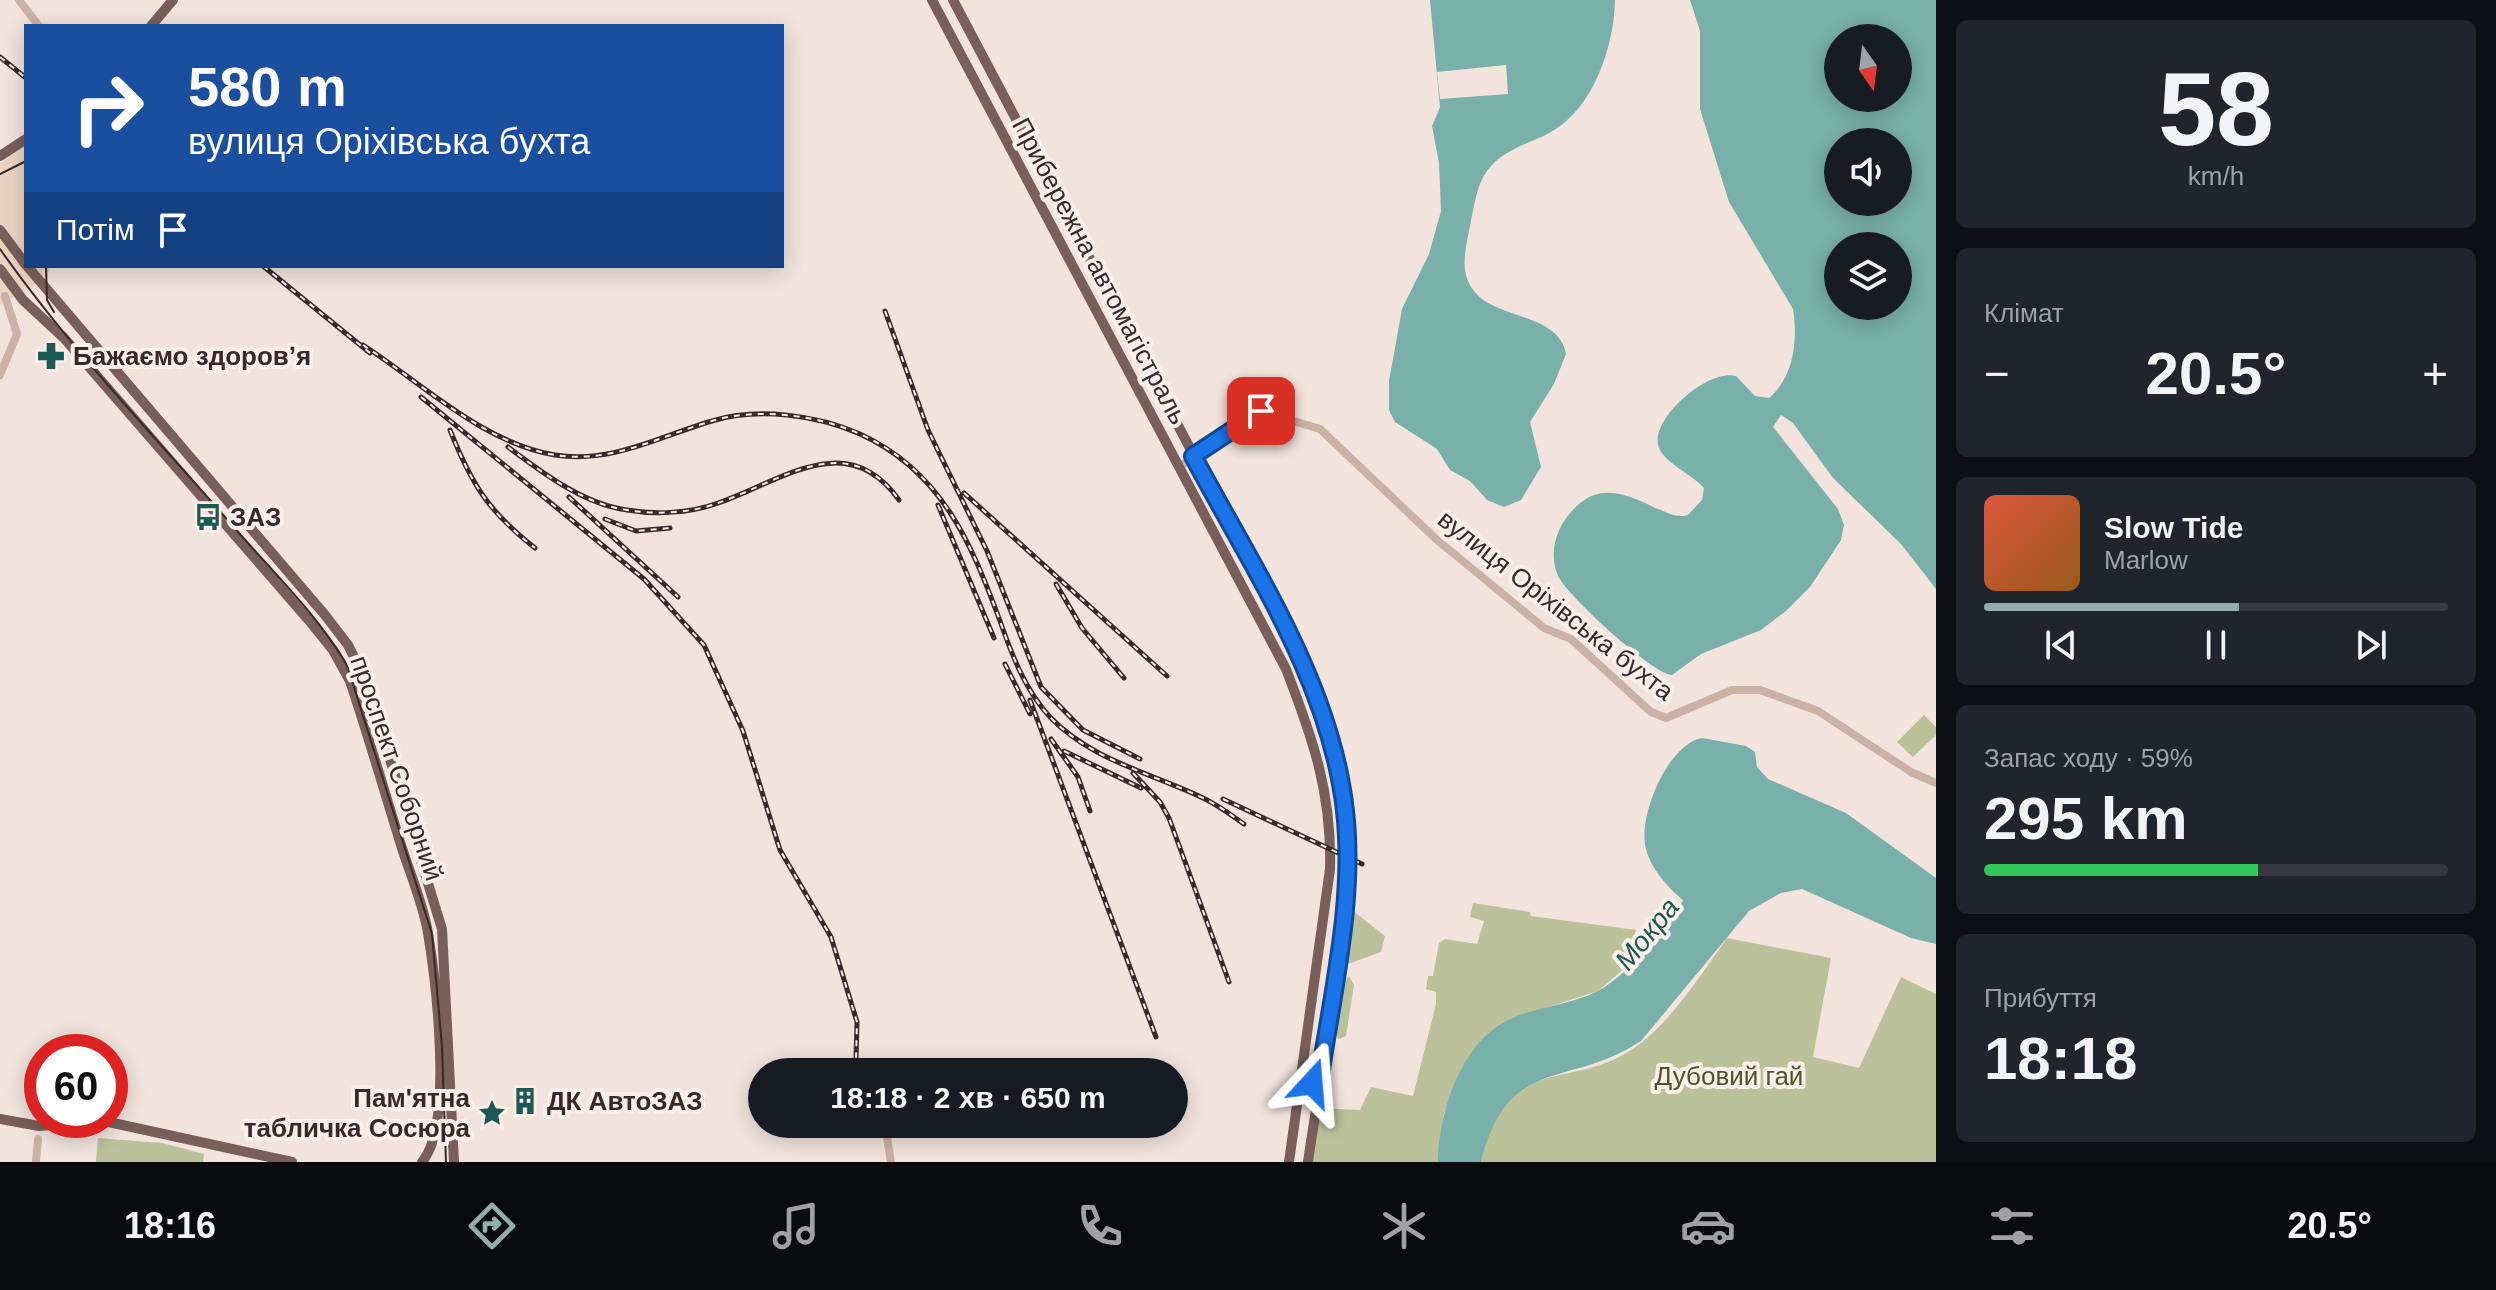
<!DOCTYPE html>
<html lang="uk">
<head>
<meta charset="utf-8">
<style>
	body { margin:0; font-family:Helvetica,sans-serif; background:#20242c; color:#f1f3f6; height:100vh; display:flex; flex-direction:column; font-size:30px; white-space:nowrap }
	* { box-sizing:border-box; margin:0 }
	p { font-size:26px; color:#9ea1a6 }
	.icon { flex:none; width:44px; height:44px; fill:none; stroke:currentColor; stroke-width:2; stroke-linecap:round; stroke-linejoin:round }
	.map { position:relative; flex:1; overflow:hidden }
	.details { display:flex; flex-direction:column; gap:20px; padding:20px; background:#0d0f14; width:560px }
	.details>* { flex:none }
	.hud { position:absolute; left:24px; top:24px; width:760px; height:244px; border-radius:0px; box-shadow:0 4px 20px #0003; background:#1a4fa0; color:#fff; overflow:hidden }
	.needle { width:52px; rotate:166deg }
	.fabs { position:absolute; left:1824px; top:24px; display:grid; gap:16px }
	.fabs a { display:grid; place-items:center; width:88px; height:88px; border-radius:50%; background:#171b24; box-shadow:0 4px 20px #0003; font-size:40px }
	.speed { position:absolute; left:24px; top:1034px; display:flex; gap:16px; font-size:40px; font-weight:700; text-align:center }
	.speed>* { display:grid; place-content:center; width:104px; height:104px; border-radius:50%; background:#171b24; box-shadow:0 4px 20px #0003; line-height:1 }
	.speed .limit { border:12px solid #d22; background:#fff; color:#111 }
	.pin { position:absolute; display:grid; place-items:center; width:68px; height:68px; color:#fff; margin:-34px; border-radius:16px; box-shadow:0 4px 12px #0006 }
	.me { position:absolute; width:88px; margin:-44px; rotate:19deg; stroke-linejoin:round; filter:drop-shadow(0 0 6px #0008) }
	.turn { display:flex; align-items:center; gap:28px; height:168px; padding:0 32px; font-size:36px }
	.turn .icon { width:104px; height:104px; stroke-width:2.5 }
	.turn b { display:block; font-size:56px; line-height:68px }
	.then { display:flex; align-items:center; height:76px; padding:0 32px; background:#0003; gap:16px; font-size:30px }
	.big { font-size:60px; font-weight:700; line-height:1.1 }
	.details .widget { flex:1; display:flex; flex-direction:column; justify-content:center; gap:12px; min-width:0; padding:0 28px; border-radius:12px; background:#20242c }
	.details .dial { align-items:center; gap:0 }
	.dial b { font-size:104px; line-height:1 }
	.song { display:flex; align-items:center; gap:24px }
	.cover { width:96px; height:96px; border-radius:12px; background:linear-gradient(135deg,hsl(10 70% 55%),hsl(30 70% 35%)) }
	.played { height:8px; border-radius:4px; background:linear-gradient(90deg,#91aead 55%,#363941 55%) }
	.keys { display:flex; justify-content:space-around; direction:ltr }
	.heat { display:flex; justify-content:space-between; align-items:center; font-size:44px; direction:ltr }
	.charge { height:12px; border-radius:6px; background:linear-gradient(90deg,#34c759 59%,#363941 0) }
	.trip { position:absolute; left:748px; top:1058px; width:440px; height:80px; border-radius:40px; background:#171b24; box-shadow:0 4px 20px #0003; font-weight:700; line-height:80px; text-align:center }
	.menu { display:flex; height:128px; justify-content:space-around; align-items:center; background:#090b0e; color:#9ea1a6 }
	.menu .icon { width:56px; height:56px }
	.menu .active { color:#91aead }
	.menu b { font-size:36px; color:#f1f3f6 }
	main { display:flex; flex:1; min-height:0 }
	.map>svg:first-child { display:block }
	.green { fill:#bbc29b }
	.plaza { fill:#ebd3c2 }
	.water { fill:#7ab0aa; fill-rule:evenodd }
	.pier { fill:#f2e4dc }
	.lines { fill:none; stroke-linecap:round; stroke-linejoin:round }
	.minor { stroke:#cbb2a7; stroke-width:8 }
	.major { stroke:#795f59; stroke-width:10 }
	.tram { stroke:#372a28; stroke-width:2 }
	.rail-casing { stroke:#372a28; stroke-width:5 }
	.rail { stroke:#faefe8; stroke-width:2; stroke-dasharray:6; stroke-linecap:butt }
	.route-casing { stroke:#114b97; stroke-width:20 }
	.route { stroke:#1a73e8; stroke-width:14 }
	.labels { text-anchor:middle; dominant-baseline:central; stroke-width:8; stroke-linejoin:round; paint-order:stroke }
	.street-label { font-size:26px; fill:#372a28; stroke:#faefe8 }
	.poi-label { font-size:26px; font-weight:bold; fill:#372a28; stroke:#faefe8; text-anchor:start }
	.park-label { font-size:26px; fill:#4d562b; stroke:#faefe8 }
	.water-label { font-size:28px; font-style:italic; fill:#1c5954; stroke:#faefe8 }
</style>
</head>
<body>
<main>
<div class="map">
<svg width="1936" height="1162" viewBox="0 0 1936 1162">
	<rect width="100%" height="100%" fill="#f2e4dc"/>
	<path class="green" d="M1924,715L1936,727V735L1913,757L1897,742Z
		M1473,903L1530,912L1531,916L1636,930L1624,969L1598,991L1509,1020L1462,1067L1444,1113L1438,1162H1307L1315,1108L1360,1110L1371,1087L1413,1096L1436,1004V992L1426,989L1428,976H1433L1439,943L1445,939L1477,944L1484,921L1470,917Z
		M1353,911L1385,936L1381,952L1345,965Z
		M1727,938L1831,958L1813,1057L1859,1068L1901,977L1936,994V1162H1481C1510,1044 1572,1097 1641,1043C1676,1015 1701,974 1727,938Z
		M1349,976L1354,985L1346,1036L1339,1039L1334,1033L1342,983Z
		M98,1138L162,1143L204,1154L203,1162H96Z"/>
	<path class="plaza" d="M26,144V266H50L47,278L0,305V164Z"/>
	<path class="water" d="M1430,0H1615C1614,46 1594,108 1551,132C1531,143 1508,148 1492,165C1478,179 1475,201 1471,221C1468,237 1463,254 1465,270C1473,325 1557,305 1566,354L1554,384L1530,422L1541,467L1521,500L1504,507L1487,500L1470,481L1450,470L1437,449L1395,422L1389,410V381L1402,309L1429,254L1441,211L1439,163L1432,126L1440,107Z
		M1690,0H1936V589L1901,544L1833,478L1793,423L1781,415L1773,427L1838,509L1844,525L1841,540L1810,587L1786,611L1761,630L1701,654L1672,675C1652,674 1566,594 1558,576C1547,550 1558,522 1579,504C1618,470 1663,524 1688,515L1702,500L1704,488C1692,474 1662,462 1658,445C1652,417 1709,368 1736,376L1755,396L1769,398C1794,377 1798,340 1793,309L1729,202L1700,109V31ZM1838,38H1898V98H1838ZM1838,142H1898V202H1838ZM1838,246H1898V306H1838Z
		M1702,738L1746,746L1755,752L1757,767L1768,779L1846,813L1936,878V944L1911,938L1802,889L1781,893L1749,911L1641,1041C1567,1090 1508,1053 1481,1162H1438C1439,1112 1460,1044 1508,1020C1536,1007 1568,1005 1596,992C1623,979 1671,928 1683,900C1668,888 1650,867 1646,849C1637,817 1668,744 1702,738Z"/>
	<path class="pier" d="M1506,65L1508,94L1440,99L1437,72Z"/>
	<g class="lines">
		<path class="minor" d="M19,0L39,26
			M0,375L17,334L5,296
			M1179,467L1261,411L1320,429L1436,539L1544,628L1571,639L1651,712L1666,718L1732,690H1760L1818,711L1911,772L1936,783
			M890,1124L886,1131L891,1162
			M36,1162L38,1139"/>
		<path class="major" d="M932,0L1286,669C1313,739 1332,793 1330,869L1289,1162
			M953,0L1283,624C1312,683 1340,746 1346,813C1355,920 1323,1054 1308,1162
			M151,26L173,0
			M0,156L26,139
			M0,230L26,265
			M27,266L325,615L348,645L366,681L442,929L454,1162
			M0,269L23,300L64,338L312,624L333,650L350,681C368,735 384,790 401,845C410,874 423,903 428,933C436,982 454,1125 422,1162
			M0,1119L39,1126L104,1121L292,1162"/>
		<path class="tram" d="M0,174L26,161
			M0,249C71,350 158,440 239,533C276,575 318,616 347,665L432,934L442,1047L446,1162
			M46,266L47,300L54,312"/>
		<g class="rail-casing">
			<path id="rail" d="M0,57L26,78
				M263,266L370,353
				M885,311L928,430L987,551L1041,687L1083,730L1140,759
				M363,345C423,384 483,443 555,455C612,464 660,436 712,421C758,407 817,415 860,434C941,471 971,542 1000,621C1012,655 1025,690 1050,717C1091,760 1151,773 1203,798C1218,805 1231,815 1244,824
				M421,397L644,579L704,645L743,731L780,850L831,937L857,1022L856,1060
				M450,430C472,485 488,511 535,548
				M508,447C543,473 583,504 627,510C656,515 691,513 718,503C782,481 847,427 899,500
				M964,493L1167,676
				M569,497L678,597
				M938,505L994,638
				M605,519L636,531L670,528
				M1056,584L1082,628L1124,678
				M1005,664L1030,714
				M1030,700L1156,1037
				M1051,739L1078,777L1090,811
				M1064,751L1141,788
				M1133,773L1160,802L1169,818L1229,982
				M1223,799L1362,864"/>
		</g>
		<use href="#rail" class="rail"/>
	</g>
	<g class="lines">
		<g class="route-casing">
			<path id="route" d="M1261,411L1193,456C1252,567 1331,683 1345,811C1355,898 1333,990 1320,1076L1312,1083"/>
		</g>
		<use href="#route" class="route"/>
	</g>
	<defs>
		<g id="pharmacy-bare" transform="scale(2.16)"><path d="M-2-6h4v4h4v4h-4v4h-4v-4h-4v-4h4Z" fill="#1c5954" stroke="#faefe8" stroke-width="2.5" paint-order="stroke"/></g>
		<g id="bus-bare" transform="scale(2.16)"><path d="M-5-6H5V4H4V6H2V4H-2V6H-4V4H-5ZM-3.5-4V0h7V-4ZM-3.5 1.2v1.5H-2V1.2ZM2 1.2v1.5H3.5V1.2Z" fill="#1c5954" stroke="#faefe8" stroke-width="2.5" paint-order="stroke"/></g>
		<g id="building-bare" transform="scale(2.16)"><path d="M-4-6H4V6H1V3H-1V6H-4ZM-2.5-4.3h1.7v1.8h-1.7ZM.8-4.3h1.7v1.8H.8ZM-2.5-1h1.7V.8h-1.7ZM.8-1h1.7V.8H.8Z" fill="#1c5954" stroke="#faefe8" stroke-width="2.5" paint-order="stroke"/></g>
		<g id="sight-bare" transform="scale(2.16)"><path d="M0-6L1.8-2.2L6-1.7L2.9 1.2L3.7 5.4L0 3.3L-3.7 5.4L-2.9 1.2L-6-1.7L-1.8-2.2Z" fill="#1c5954" stroke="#faefe8" stroke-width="2.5" paint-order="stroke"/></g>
	</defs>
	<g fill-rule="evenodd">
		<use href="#pharmacy-bare" x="51" y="356"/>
		<use href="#bus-bare" x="208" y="517"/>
		<use href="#building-bare" x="525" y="1101"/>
		<use href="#sight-bare" x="492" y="1113"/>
	</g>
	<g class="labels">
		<g class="street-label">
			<text transform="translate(1100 271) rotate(62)">Прибережна автомагістраль</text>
			<text transform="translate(1556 605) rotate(38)">вулиця Оріхівська бухта</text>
			<text transform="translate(397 768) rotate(71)">проспект Соборний</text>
		</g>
		<g class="poi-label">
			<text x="73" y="356">Бажаємо здоровʼя</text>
			<text x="230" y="517">ЗАЗ</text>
			<text x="470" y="1098" text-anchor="end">Пам'ятна<tspan x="470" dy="30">табличка Сосюра</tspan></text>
			<text x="547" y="1101">ДК АвтоЗАЗ</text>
		</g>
		<g class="park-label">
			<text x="1729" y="1076">Дубовий гай</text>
		</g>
		<g class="water-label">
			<text transform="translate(1647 934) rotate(-51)">Мокра</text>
		</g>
	</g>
</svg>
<div class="fabs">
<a><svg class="needle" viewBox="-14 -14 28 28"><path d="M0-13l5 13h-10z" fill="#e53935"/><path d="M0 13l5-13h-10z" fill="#9ea1a6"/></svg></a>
<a><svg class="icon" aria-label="sound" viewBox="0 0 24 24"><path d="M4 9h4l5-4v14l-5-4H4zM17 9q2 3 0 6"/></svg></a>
<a><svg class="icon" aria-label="layers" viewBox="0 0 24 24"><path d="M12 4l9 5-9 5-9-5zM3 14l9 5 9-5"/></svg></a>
</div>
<div class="speed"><div class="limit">60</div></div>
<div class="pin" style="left:1261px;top:411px;background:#d93025"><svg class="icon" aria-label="arrive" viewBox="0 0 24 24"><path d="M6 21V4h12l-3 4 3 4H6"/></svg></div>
<svg class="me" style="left:1312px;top:1083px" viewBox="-20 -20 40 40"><path d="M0-17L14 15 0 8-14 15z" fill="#1a73e8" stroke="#fff" stroke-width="4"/></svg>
<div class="trip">18:18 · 2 хв · 650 m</div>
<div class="hud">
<div class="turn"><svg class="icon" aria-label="right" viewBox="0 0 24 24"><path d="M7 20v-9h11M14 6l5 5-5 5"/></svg><div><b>580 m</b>вулиця Оріхівська бухта</div></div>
<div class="then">Потім<svg class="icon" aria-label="arrive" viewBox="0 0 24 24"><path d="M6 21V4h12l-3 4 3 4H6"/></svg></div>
</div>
</div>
<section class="details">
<div class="widget dial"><b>58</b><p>km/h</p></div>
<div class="widget"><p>Клімат</p>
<div class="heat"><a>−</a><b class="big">20.5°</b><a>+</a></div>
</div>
<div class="widget">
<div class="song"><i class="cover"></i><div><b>Slow Tide</b><p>Marlow</p></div></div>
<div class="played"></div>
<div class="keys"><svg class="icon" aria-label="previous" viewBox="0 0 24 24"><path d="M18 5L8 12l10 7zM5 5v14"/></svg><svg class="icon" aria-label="pause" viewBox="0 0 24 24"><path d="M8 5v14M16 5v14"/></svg><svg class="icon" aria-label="next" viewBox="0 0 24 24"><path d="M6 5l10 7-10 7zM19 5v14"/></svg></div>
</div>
<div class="widget"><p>Запас ходу · 59%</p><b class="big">295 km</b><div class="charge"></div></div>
<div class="widget"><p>Прибуття</p><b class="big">18:18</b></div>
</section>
</main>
<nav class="menu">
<b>18:16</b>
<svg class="icon active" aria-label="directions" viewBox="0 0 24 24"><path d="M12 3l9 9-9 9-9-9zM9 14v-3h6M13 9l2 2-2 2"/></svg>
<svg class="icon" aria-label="music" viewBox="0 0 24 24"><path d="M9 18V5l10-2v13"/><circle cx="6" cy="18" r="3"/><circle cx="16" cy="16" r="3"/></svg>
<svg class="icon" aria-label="phone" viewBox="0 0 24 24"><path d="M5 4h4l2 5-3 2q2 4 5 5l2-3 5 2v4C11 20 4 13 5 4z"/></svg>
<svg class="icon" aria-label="climate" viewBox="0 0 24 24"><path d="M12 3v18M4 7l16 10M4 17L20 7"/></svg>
<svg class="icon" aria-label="car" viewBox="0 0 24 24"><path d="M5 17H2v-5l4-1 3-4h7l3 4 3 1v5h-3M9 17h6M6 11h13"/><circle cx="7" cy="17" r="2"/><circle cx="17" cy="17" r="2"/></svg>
<svg class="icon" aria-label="filters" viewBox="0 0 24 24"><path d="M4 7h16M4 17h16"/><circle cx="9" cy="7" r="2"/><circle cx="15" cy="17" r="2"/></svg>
<b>20.5°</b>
</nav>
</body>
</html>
